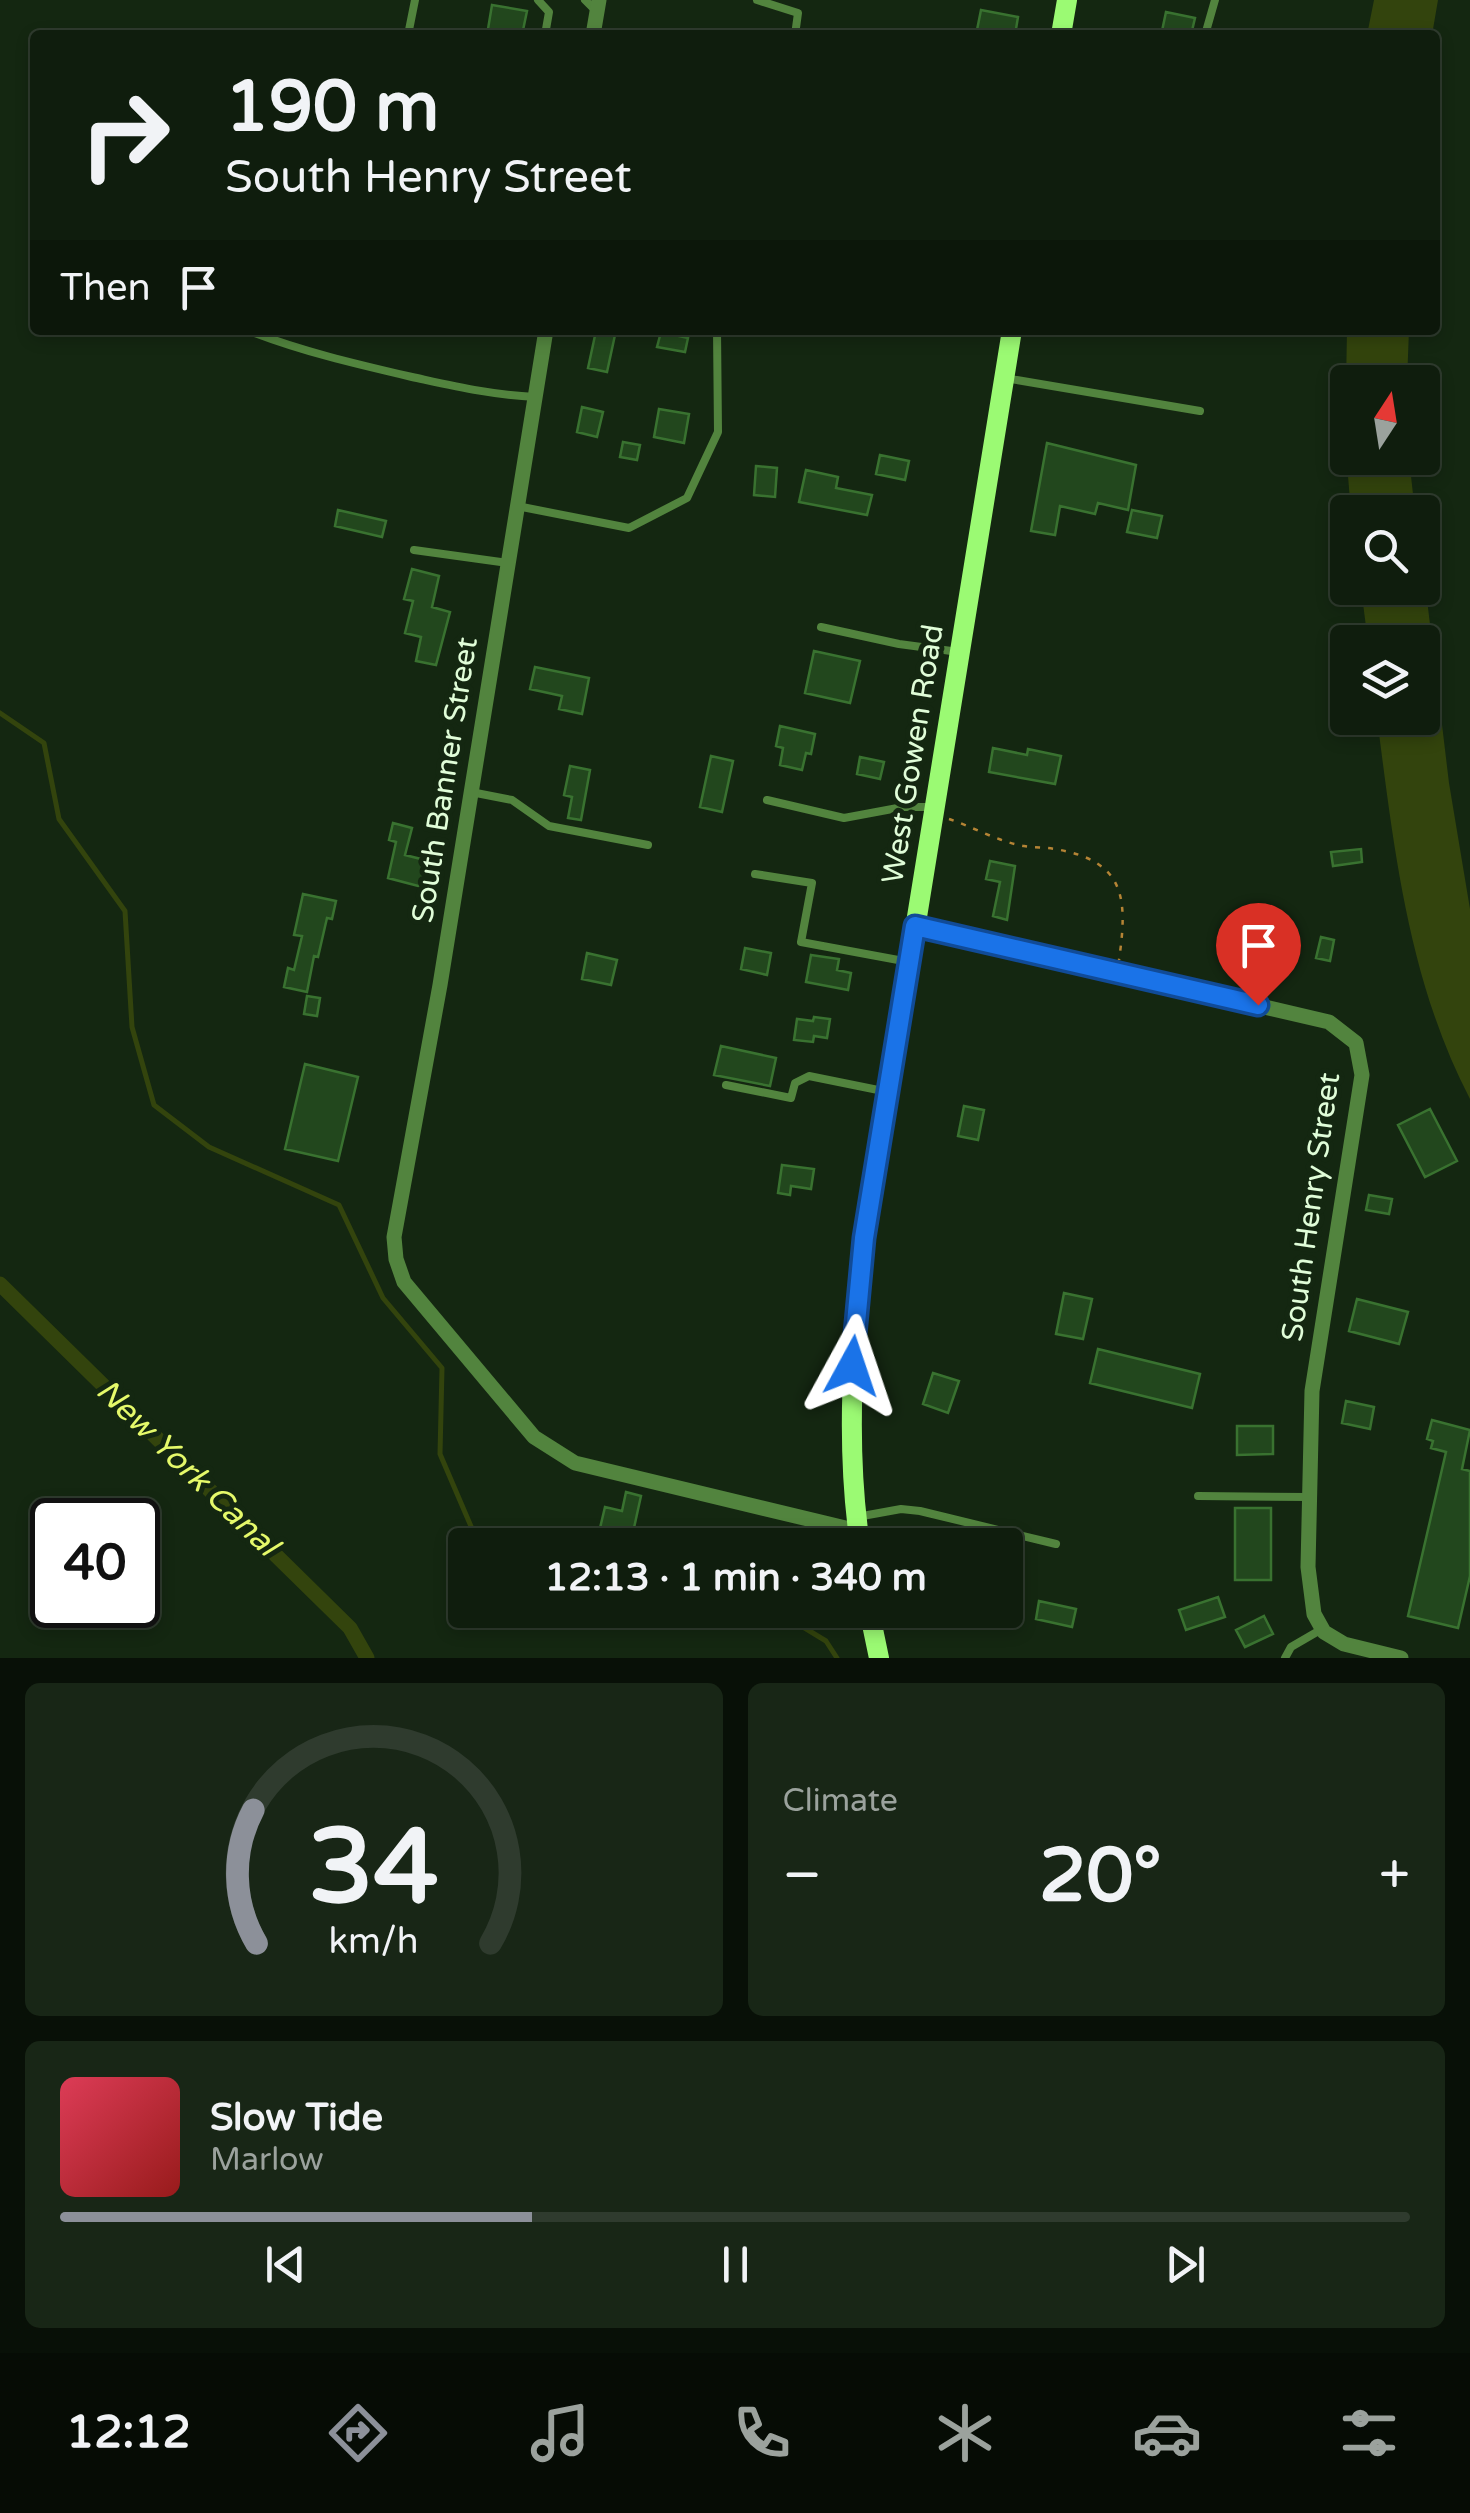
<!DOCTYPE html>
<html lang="en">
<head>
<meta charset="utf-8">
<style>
	body { margin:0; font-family:"Varela Round",sans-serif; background:#182616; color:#f1f3f6; height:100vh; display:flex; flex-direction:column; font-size:38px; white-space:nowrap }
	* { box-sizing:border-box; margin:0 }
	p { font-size:32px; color:#9ba29d }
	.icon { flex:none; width:55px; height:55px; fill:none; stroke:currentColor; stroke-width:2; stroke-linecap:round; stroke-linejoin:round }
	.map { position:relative; height:1658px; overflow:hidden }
	.drawer { display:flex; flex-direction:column; gap:25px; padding:25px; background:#081007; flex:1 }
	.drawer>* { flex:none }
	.hud { position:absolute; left:30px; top:30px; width:1410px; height:305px; border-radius:10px; box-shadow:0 5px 15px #0003,0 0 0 2px #2f3b2e; background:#0f1d0d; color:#f1f3f6; overflow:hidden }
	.needle { width:65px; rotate:12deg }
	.fabs { position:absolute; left:1330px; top:365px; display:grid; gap:20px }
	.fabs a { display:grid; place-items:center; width:110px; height:110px; border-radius:10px; background:#0f1d0d; box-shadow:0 5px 15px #0003,0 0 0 2px #2f3b2e; font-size:50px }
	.speed { position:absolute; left:30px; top:1498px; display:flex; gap:20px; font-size:50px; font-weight:700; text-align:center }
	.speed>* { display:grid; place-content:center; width:130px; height:130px; border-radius:50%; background:#0f1d0d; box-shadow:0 5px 15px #0003,0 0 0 2px #2f3b2e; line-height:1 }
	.speed .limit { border:5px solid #111; border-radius:15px; background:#fff; color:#111 }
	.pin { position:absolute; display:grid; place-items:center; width:85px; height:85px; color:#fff; margin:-102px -42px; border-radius:50% 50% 50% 0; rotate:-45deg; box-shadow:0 0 10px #0007 }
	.pin .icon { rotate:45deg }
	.me { position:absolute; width:110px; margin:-55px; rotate:5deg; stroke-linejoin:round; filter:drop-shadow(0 0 8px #0008) }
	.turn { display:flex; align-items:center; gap:35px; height:210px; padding:0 30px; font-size:45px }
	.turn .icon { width:130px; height:130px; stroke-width:2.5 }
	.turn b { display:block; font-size:70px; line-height:85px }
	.then { display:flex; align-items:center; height:95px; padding:0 30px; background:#0003; gap:20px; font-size:38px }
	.big { font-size:75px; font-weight:700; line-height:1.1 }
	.drawer .tile { flex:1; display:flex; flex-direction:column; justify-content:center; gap:15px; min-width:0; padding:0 35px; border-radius:15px; background:#182616 }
	.drawer .dial { align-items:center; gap:0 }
	.dial svg { height:260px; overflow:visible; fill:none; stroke:#2f3b2e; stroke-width:7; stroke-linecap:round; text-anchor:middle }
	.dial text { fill:#f1f3f6; stroke:none }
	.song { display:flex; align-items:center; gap:30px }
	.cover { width:120px; height:120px; border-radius:15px; background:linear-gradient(135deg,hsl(350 70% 55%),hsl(0 70% 35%)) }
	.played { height:10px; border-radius:5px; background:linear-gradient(90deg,#8c9099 35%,#2f3b2e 35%) }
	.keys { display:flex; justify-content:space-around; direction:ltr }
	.heat { display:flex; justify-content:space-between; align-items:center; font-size:55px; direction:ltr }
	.drawer .tiles { flex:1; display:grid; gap:25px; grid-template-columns:1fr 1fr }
	.tile:last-child { grid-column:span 2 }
	.trip { position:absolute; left:448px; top:1528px; width:575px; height:100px; border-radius:10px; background:#0f1d0d; box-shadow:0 5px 15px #0003,0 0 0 2px #2f3b2e; font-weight:700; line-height:100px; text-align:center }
	.tab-bar { display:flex; height:160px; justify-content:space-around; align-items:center; background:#060c05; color:#9ba29d }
	.tab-bar .icon { width:70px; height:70px }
	.tab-bar .on { color:#8c9099 }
	.tab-bar b { font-size:45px; color:#f1f3f6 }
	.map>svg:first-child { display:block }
	.water { fill:#33440d }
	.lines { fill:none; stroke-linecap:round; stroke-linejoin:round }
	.stream { stroke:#33440d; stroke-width:5 }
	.canal { stroke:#33440d; stroke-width:15 }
	.building { fill:#22471d; stroke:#397230; stroke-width:2.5 }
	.path { stroke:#b58435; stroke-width:2.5; stroke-dasharray:5 8; stroke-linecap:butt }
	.lane { stroke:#52843e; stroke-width:8 }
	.street { stroke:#52843e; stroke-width:15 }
	.secondary { stroke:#9bfa73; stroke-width:20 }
	.route-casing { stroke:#114b97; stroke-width:25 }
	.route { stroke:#1a73e8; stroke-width:18 }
	.labels { text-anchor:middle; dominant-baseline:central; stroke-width:10; stroke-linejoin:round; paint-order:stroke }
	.street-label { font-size:30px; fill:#e0fdd8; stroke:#142711 }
	.water-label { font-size:32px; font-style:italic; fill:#e5f96a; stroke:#142711 }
</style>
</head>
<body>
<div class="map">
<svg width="1470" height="1658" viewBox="0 0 1470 1658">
	<rect width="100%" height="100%" fill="#142711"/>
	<path class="water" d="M1374,0H1438L1432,35H1367Z
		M1347,330H1409L1407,382H1348V458H1409L1415,512H1351L1345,440Z
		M1423,566L1449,783L1470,909V1099C1408,980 1394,848 1377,718H1422V642H1368L1361,588H1422Z"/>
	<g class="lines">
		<path class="stream" d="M0,713L44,743L59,819L125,911L132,1027L154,1105L209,1147L339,1205L383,1298L442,1368L440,1454L479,1545
			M775,1610L826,1641L837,1658"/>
		<path class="canal" d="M0,1284L350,1628L367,1658"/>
	</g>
	<path class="building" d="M492,5L527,11L522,35H487Z
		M981,10L1018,17L1015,35H976Z
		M1166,12L1195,18L1191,35L1162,31Z
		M596,331L615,335L607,372L588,368Z
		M661,332L688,338L685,352L657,347Z
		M582,407L603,412L597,437L577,432Z
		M659,409L689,414L684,443L654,437Z
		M623,442L640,445L637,460L620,457Z
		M1047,443L1136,465L1128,510L1098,503L1095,514L1060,506L1055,535L1031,531Z
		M880,455L909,461L905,480L876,474Z
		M756,466L777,468L775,497L754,495Z
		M806,470L838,477L836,488L872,495L867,515L799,502Z
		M338,510L386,521L382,537L335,526Z
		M1132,510L1162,516L1157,538L1127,532Z
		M412,569L439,576L432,607L450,612L436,665L416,661L421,637L405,633L413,601L404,599Z
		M814,651L860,661L850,703L805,693Z
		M535,667L589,678L582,714L559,709L562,696L530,689Z
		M780,726L815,734L811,754L806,753L802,770L780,765L783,748L776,746Z
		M993,748L1027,755L1028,749L1061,756L1055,784L989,772Z
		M711,756L733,761L722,812L700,807Z
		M860,757L884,762L880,779L857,774Z
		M570,766L590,770L581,820L568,818L572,797L564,795Z
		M393,823L412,828L405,855L429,861L422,887L388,878L396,842L389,840Z
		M1361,849L1362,862L1333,866L1331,852Z
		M990,861L1015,866L1007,920L993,916L1000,882L986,879Z
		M303,894L336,901L332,919L327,918L318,957L314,956L307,992L284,987L288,968L294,970L302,936L294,935Z
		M1270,934L1295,940L1289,969L1264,964Z
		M1321,937L1334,940L1330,961L1316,958Z
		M745,948L771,953L767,975L741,969Z
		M587,953L617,960L611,985L582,979Z
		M811,955L839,959L837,970L851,973L848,990L806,982Z
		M307,996L320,998L317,1016L304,1014Z
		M814,1017L830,1019L827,1038L814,1036L813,1042L794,1040L797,1019L813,1021Z
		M721,1046L776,1058L770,1086L714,1075Z
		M305,1064L358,1077L338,1161L285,1149Z
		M964,1106L984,1110L978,1140L958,1136Z
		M1430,1109L1457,1161L1425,1177L1398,1125Z
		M782,1165L814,1169L811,1189L791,1186L790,1195L778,1193Z
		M1369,1195L1392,1199L1389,1214L1366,1210Z
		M1064,1293L1092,1299L1083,1339L1056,1334Z
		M1357,1299L1408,1312L1399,1344L1349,1331Z
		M1098,1349L1200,1374L1192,1408L1090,1383Z
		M933,1373L959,1381L948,1413L923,1404Z
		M1346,1401L1374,1407L1370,1429L1342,1423Z
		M1432,1420L1470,1430L1462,1469L1470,1471V1576L1458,1628L1408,1616L1446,1452L1431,1448L1433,1441L1427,1439Z
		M1237,1426H1273V1454L1237,1455Z
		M626,1492L641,1496L632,1537L616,1533L613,1545H596L605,1507L622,1511Z
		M1235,1508H1271V1580H1235Z
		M1218,1597L1225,1617L1186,1630L1179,1610Z
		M1039,1601L1076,1609L1072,1627L1036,1619Z
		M1264,1616L1273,1634L1245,1647L1236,1630Z"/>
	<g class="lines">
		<path class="path" d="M949,819C973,827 999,842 1024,846C1034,848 1045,847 1055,849C1125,861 1128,897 1119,960"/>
		<path class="lane" d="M538,0L549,12L545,35
			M585,0L597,12
			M757,0L798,13L795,35
			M408,35L415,0
			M1205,35L1215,0
			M247,330C300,351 356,364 412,377C454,386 492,395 535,397
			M1005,378L1200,411
			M517,506L629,528L687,498L718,432L717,330
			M414,550L508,563
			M821,627L899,644L959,652
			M471,792L512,800L549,826L648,845
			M767,800L844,818L903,807H930
			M755,874L812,883L801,942L909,962
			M726,1085L791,1098L795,1083L809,1076L888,1092
			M1198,1496L1308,1497
			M857,1517L901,1509L920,1511L1056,1544
			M1285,1658L1291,1647L1322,1629"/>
		<path class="street" d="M593,35L599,0
			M546,330L440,985L394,1237L396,1259L404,1282L534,1437L575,1463L858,1531
			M915,926L1329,1022L1356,1043L1362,1075L1312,1391L1308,1567L1314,1614L1324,1632L1344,1644L1401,1658"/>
		<path class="secondary" d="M1061,35L1067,0
			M860,1545C845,1442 853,1340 865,1238L1012,330
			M869,1610L879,1658"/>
	</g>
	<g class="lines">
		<g class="route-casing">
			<path id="route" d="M852,1366L864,1238L915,926L1258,1005"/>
		</g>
		<use href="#route" class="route"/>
	</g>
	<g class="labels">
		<g class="street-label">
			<text transform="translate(913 754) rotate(-81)">West Gowen Road</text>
			<text transform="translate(445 780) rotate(-81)">South Banner Street</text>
			<text transform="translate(1311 1207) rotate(-82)">South Henry Street</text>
		</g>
		<g class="water-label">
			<text transform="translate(187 1468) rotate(44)">New York Canal</text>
		</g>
	</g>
</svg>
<div class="fabs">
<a><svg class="needle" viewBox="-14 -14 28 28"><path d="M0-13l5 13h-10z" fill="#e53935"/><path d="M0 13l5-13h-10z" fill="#9ba29d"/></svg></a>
<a><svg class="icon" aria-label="search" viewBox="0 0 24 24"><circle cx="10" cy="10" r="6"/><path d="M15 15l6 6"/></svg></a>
<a><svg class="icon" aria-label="layers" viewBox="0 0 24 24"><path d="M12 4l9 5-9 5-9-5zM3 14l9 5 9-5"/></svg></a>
</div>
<div class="speed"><div class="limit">40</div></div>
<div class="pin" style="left:1258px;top:1005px;background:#d93025"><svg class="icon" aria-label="arrive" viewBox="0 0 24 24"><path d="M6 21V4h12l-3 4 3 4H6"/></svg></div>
<svg class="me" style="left:852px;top:1366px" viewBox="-20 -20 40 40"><path d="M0-17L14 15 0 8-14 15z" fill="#1a73e8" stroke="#fff" stroke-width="4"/></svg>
<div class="trip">12:13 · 1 min · 340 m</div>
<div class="hud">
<div class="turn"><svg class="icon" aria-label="right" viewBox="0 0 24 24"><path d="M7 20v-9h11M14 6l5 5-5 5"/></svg><div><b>190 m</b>South Henry Street</div></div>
<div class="then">Then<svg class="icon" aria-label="arrive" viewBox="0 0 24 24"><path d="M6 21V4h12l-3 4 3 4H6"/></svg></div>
</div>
</div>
<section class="drawer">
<div class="tiles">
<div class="tile dial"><svg viewBox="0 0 100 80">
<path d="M14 69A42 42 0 1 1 86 69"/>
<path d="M14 69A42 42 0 0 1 13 28" stroke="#8c9099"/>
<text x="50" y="56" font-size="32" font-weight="700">34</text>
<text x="50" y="72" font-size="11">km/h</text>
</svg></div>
<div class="tile"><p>Climate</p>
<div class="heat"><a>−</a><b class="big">20°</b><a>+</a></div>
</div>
<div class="tile">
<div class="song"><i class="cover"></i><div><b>Slow Tide</b><p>Marlow</p></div></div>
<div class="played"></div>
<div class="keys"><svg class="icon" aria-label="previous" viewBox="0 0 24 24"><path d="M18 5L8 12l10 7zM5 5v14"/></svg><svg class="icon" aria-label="pause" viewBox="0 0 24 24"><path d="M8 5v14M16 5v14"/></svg><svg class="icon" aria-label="next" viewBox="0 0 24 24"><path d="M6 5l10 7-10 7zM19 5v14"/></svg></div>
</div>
</div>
</section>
<nav class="tab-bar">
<b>12:12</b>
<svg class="icon on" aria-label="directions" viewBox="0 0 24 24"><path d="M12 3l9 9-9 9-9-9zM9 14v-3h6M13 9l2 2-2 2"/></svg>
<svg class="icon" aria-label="music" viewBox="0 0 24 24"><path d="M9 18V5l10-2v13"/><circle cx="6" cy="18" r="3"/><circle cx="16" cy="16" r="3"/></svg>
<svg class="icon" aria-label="phone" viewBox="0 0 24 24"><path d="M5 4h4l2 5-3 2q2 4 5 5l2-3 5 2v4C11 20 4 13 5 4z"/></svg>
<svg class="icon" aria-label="climate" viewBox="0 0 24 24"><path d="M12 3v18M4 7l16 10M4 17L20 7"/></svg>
<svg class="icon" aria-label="car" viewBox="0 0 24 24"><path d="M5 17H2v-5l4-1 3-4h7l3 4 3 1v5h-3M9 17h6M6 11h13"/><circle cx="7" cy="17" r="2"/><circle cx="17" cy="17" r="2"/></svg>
<svg class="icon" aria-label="filters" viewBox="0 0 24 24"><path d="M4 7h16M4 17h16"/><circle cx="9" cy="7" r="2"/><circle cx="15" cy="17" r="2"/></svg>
</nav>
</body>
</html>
